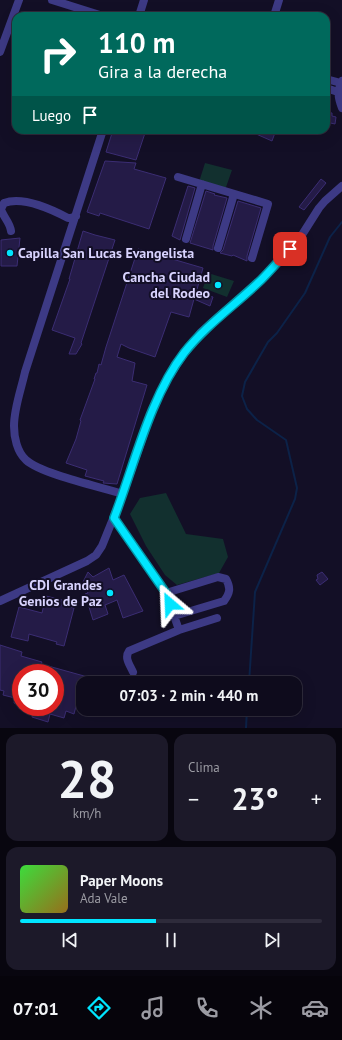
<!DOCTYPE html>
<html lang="es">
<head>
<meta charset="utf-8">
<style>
	body { margin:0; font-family:"PT Sans",sans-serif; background:#1c1929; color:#f1f3f6; height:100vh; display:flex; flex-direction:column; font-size:15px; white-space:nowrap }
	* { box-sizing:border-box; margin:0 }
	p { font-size:13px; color:#9b9ba3 }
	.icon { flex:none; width:22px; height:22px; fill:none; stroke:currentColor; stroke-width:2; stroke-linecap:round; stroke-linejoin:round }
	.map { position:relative; height:728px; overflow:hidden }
	.details { display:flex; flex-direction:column; gap:6px; padding:6px; background:#08060f; flex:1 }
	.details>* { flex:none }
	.hud { position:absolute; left:12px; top:12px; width:318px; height:122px; border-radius:12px; box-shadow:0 4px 16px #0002,0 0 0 1px #2e2b3b; background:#00695c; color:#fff; overflow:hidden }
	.speed { position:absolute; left:12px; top:664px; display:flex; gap:8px; font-size:20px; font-weight:700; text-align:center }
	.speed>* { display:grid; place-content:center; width:52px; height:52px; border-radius:50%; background:#0e0b1c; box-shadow:0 4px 16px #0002,0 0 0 1px #2e2b3b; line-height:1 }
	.speed .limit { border:6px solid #d22; background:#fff; color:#111 }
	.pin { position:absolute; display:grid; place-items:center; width:34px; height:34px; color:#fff; margin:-17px; border-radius:8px; box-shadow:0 2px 6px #0006 }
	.me { position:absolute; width:44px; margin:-22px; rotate:334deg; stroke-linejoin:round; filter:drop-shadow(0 0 3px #0008) }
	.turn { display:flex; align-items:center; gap:14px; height:84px; padding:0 20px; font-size:18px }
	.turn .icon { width:52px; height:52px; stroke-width:2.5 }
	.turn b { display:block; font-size:28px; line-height:34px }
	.then { display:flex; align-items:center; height:38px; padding:0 20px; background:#0003; gap:8px; font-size:15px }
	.big { font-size:30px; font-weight:700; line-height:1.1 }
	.details .card { flex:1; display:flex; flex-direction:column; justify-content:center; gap:6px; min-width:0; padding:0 14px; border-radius:12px; background:#1c1929 }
	.details .dial { align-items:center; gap:0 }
	.dial b { font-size:52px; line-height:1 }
	.song { display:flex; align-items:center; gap:12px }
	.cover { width:48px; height:48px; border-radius:6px; background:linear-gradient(135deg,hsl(120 70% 55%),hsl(40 70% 35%)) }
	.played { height:4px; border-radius:2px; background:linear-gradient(90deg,#00e5ff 45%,#2e2b3b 45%) }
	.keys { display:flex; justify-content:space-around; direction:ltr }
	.heat { display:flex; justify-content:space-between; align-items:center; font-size:22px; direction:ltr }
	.details .tiles { flex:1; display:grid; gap:6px; grid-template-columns:1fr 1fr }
	.card:last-child { grid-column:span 2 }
	.trip { position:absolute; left:76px; top:676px; width:226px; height:40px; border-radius:12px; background:#0e0b1c; box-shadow:0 4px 16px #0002,0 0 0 1px #2e2b3b; font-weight:700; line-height:40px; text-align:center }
	.dock { display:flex; height:64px; justify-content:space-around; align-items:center; background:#06040b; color:#9b9ba3 }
	.dock .icon { width:28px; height:28px }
	.dock .active { color:#00e5ff }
	.dock b { font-size:18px; color:#f1f3f6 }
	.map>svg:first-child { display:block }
	.green { fill:#12302f }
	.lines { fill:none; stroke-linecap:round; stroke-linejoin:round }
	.stream { stroke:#0c2248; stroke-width:2 }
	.building { fill:#241b47; stroke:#3b2d73 }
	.minor { stroke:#3d3a85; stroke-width:8 }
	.route-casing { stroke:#0095a6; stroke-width:10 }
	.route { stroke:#00e5ff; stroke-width:7 }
	.poi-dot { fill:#00e5ff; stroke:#130f26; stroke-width:1.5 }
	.labels { text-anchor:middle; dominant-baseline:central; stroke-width:4; stroke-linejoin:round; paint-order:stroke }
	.poi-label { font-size:14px; font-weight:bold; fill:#d9d4ff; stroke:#130f26; text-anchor:end }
</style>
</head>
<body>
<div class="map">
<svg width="342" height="728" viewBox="0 0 342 728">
	<rect width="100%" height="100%" fill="#130f26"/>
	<path class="green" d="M205,163L232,170L225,190L199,182Z
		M208,273L234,281L227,297L203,288Z
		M166,493L186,534L223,539L228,557L219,573L177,585L165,575L146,546L130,514L140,498Z"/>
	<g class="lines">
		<path class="stream" d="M249,683L255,592L295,499L297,488L286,440L257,420L247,409L242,396L245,382L268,342L277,333L305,293L330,237L342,222
			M246,728L247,709"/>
	</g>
	<path class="building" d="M326,112L332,113V116L336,117L335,124L326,122Z
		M113,130H146L136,160L106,152Z
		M247,130H276L272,141Z
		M105,161L136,163L134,169L166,178L149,229L100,213L99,216L87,212Z
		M321,179L326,183L304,210L299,207Z
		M188,186L195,188L180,240L172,236Z
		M206,191L215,194L214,195L227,198L213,246V250L190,243Z
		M238,201L261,208L247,256V261L233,255L232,256L220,253L223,250Z
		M83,231L95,235L115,240L81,343L82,344L76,354H69L75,338L52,330L70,279H69Z
		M20,238L17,266H1V240Z
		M138,249L203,268L196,293L213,297L210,306L194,299L189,317L171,312L155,357L129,348L121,344L117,357L135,363L132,381L147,385L117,484L103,483L104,481L85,476L87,470L66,463L76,439L81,421L80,420L95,379H94L96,373H97L99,364L101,365L106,347Z
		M109,568L113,580L124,575L143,611L123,618L117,600L105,605L108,614L93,620L85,594L88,593L83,582L88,572L93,577Z
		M322,572L328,579L320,585L316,580L318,579L317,575Z
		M46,596L62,600L61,605L74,608L64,646L56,644L57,642L29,634L28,641L11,637L19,607L42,613Z
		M0,645L22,652L21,656L42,662L41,664L102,681V683H83V708L76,706L74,714L66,711L64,718L50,714L48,722L32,717L35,707H55V673H21V705L14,703L15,698L3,695L4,691L0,690Z"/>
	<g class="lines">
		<path class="minor" d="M52,0L103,16
			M139,16L144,0
			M274,16L279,0
			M0,52L19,0
			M326,79L341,83
			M342,81C337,91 338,98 342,108
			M326,88L338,92
			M178,177L268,204L252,258
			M11,231C10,222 3,217 1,209L4,203C23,196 51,209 68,218H71L76,216
			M186,239L202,184
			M218,248L234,194
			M123,494L150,417L165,383L183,355L201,332L261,280L300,238L319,208L325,201L342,186
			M114,518L166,593L179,630L129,651C124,658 130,665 133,672
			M166,593L218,577L226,579C231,588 230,593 224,601L174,616
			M0,601L87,561L96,555L102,546L123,494C101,487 41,474 26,460C17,452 14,437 14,426C14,408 21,390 25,372L103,130
			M179,630L217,618"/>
	</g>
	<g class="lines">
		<g class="route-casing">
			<path id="route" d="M170,604L166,593L114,518C134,466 150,397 184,353C206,325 235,305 261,280C271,270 280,259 290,249"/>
		</g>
		<use href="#route" class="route"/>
	</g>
	<g class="poi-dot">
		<circle cx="10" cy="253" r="4"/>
		<circle cx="218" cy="285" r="4"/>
		<circle cx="110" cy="593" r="4"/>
	</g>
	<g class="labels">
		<g class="poi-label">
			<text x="18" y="253" text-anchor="start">Capilla San Lucas Evangelista</text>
			<text x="210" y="277">Cancha Ciudad<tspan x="210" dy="16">del Rodeo</tspan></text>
			<text x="102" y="585">CDI Grandes<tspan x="102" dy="16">Genios de Paz</tspan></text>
		</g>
	</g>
</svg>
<div class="speed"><div class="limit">30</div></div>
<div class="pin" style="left:290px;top:249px;background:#d93025"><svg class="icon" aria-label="arrive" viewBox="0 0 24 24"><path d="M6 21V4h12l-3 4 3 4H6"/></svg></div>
<svg class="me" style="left:170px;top:604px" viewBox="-20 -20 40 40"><path d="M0-17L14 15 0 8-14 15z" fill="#00e5ff" stroke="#fff" stroke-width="4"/></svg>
<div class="trip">07:03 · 2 min · 440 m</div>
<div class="hud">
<div class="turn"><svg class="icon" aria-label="right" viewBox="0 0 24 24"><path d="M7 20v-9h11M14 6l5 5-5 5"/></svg><div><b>110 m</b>Gira a la derecha</div></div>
<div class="then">Luego<svg class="icon" aria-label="arrive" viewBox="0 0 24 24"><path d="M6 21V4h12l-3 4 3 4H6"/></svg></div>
</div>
</div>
<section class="details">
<div class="tiles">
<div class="card dial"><b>28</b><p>km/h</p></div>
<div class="card"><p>Clima</p>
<div class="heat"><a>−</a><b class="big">23°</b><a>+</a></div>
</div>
<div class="card">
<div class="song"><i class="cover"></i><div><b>Paper Moons</b><p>Ada Vale</p></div></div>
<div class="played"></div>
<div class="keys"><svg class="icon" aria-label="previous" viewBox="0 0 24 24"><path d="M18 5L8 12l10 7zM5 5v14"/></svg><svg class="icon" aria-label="pause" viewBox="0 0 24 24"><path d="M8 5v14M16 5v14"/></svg><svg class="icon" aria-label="next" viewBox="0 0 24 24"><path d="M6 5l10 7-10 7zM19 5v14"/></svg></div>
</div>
</div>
</section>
<nav class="dock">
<b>07:01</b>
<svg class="icon active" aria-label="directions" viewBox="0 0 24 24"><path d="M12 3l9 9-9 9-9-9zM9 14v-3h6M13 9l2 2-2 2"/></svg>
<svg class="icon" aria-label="music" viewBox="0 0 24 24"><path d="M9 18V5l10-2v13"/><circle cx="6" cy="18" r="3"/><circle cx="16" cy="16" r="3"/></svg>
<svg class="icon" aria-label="phone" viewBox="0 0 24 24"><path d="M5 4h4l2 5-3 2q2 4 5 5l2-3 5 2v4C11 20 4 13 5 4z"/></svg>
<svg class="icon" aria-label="climate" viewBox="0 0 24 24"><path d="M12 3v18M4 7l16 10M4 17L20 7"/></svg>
<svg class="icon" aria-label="car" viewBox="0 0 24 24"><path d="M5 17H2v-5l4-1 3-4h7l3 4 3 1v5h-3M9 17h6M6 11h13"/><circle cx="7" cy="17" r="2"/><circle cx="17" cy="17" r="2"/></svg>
</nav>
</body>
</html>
